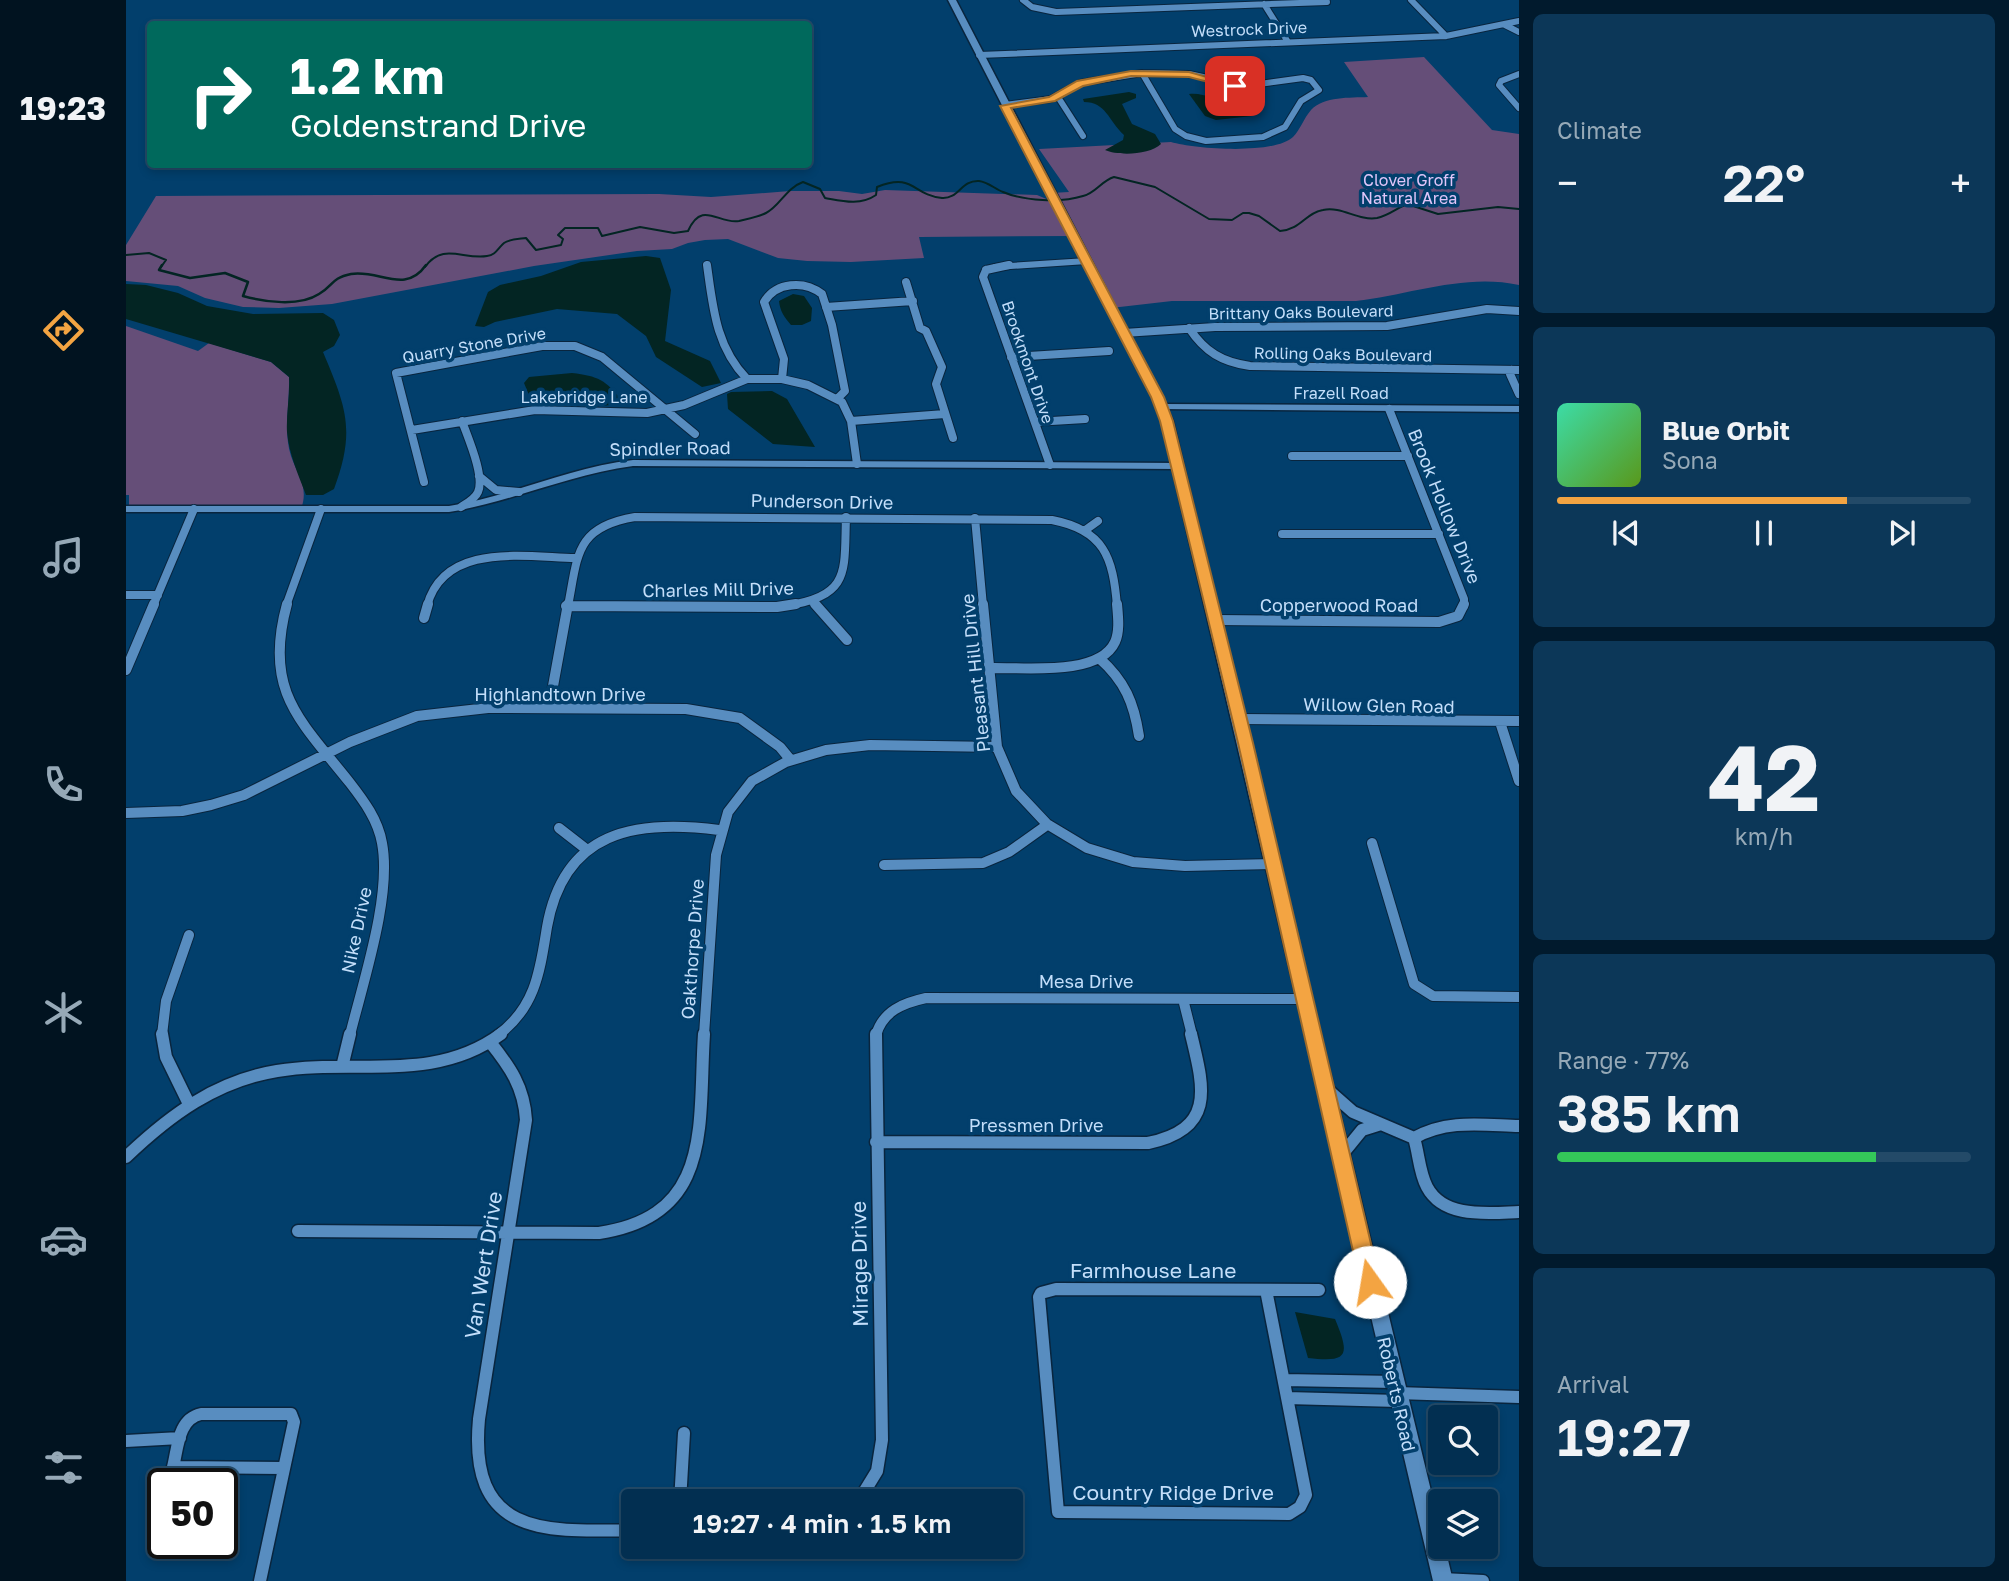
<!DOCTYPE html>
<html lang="en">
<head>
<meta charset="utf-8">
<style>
	body { margin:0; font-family:"Golos Text",sans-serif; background:#0c3758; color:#f1f3f6; height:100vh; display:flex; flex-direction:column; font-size:26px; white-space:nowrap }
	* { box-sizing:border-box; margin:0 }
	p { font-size:23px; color:#96a9b7 }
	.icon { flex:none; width:38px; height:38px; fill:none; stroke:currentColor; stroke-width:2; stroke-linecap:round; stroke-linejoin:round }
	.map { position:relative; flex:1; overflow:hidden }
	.drawer { display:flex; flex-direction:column; gap:14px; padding:14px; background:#011a2d; width:490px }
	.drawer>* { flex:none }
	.top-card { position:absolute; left:21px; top:21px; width:665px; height:147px; border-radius:7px; box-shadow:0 4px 10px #0003,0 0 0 2px #234a68; background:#00695c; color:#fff; overflow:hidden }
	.tools { position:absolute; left:1302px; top:1405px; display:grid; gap:14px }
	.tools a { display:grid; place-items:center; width:70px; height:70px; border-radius:7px; background:#022f51; box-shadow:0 4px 10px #0003,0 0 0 2px #234a68; font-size:35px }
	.speed { position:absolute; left:21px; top:1468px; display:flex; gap:14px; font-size:35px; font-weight:700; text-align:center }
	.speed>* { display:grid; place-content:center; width:91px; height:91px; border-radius:50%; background:#022f51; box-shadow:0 4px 10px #0003,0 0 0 2px #234a68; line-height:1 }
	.speed .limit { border:4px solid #111; border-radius:10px; background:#fff; color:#111 }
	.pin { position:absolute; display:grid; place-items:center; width:60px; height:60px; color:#fff; margin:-30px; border-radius:14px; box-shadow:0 4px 10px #0006 }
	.me { position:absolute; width:77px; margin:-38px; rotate:347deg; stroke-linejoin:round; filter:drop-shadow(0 0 5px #0008) }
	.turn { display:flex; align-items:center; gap:24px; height:147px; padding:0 28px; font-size:32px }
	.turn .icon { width:91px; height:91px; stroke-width:2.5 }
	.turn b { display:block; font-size:49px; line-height:60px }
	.big { font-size:52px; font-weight:600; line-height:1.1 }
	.drawer .tile { flex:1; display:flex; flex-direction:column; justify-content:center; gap:10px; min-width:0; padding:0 24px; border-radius:10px; background:#0c3758 }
	.drawer .dial { align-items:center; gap:0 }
	.dial b { font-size:91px; line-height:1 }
	.song { display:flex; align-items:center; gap:21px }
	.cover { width:84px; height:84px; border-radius:10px; background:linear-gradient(135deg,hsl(160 70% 55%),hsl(90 70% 35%)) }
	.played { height:7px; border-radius:4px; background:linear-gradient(90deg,#f3a442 70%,#234a68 70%) }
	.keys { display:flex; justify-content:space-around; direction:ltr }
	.heat { display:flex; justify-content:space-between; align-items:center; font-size:38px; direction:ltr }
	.charge { height:10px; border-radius:5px; background:linear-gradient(90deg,#34c759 77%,#234a68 0) }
	.trip { position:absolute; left:495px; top:1489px; width:402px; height:70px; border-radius:7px; background:#022f51; box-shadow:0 4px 10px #0003,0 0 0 2px #234a68; font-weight:600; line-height:70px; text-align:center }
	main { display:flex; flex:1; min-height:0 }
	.tabs { display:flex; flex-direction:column; width:126px; justify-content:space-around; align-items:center; background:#011320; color:#96a9b7 }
	.tabs .icon { width:49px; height:49px }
	.tabs .on { color:#f3a442 }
	.tabs b { font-size:32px; color:#f1f3f6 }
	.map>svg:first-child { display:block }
	.green { fill:#654e78 }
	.water { fill:#032523 }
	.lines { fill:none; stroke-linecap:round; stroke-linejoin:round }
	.stream-far1 { stroke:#032523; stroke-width:2 }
	.stream { stroke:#032523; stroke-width:2.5 }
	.minor-far3-casing { stroke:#09253e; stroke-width:8 }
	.minor-far2-casing { stroke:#09253e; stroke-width:10 }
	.minor-far1-casing { stroke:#09253e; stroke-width:12 }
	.minor-casing { stroke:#09253e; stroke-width:15 }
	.tertiary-casing { stroke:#09253e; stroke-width:3 }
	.secondary-casing { stroke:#09253e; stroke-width:3 }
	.minor-far3 { stroke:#588dc0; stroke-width:6 }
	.minor-far2 { stroke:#588dc0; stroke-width:8 }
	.minor-far1 { stroke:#588dc0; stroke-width:10 }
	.minor { stroke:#588dc0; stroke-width:12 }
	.tertiary { fill:#588dc0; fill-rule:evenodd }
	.secondary { fill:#588dc0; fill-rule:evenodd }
	.route { fill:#f3a442; stroke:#9e6b2b; stroke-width:2 }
	.labels { text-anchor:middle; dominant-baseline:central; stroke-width:7; stroke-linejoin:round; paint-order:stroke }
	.far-street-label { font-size:16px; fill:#c3defa; stroke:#023f6c }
	.far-park-label { font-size:16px; fill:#e0c5f9; stroke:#023f6c }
	.street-label { font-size:18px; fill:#c3defa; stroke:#023f6c }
	.near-street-label { font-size:21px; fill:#c3defa; stroke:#023f6c }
</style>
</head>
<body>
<main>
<nav class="tabs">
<b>19:23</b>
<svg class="icon on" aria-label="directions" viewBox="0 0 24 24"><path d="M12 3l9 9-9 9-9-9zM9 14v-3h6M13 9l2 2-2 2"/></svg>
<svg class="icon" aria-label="music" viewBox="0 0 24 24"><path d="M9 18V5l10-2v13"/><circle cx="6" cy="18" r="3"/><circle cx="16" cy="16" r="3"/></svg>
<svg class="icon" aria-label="phone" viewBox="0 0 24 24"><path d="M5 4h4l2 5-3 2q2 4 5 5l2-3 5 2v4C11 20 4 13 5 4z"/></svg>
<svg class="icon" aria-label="climate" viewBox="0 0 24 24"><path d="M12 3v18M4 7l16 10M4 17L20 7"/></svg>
<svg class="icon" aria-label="car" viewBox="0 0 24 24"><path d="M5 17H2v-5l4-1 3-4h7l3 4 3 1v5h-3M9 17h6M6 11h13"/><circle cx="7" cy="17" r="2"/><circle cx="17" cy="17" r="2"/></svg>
<svg class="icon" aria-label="filters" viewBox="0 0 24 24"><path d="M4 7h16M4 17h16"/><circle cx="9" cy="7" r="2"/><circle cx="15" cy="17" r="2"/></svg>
</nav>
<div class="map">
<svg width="1393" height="1581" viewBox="0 0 1393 1581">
	<rect width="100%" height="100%" fill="#023f6c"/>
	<path class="green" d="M1298,57L1366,130L1393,134V285C1339,273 1283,295 1230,301H1046L985,308L947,236L793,237L798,258L725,262L681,261L652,258L602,239L579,240L562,243L546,249L511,251L408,266L206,304L153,308L117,307L79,298L52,286L0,281V245L30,196L533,194L585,197L664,191H713L736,194L759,190L911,195L930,203L925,193L943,192L913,149L1045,142C1069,149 1148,155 1167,137C1174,130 1178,118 1185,110C1198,96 1224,98 1242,97L1218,62Z
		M0,326L72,351L83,343L145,362L163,377C164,403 157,431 165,456C172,476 183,487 175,509H3V495H0Z"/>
	<path class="water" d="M1003,92L1010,94V98L996,104L1006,124L1029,134L1035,144C1024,155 992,156 979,150L997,140L998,135C982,120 980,102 958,102L957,99Z
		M1125,92L1136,95L1125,113L1126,116L1090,120L1079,116L1063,94C1078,92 1092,102 1108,101L1116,93Z
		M520,256L534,258L545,290L539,341L584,361L595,383L576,387L530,357L520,336L491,314L431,309L369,322L358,327L349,326L362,292L374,285L415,276L455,262Z
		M0,284L20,285L52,293L81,306L127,314L197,313L208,320L214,335L208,346L197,352C220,407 230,430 208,489L197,495H180C172,474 163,454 161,432C160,415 164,395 163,377L145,362L0,319Z
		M667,294L678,296L686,308L685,321L676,325H665C658,317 654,311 653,301Z
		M446,373C472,376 480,380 496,401C473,413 428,401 403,395L398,383L403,377Z
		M646,391L661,399L689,447L647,444L602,409L601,394L605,392Z
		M1169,1312L1209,1319C1224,1355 1223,1363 1182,1358Z"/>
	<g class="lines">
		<path class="stream-far1" d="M0,255L23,253L40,260L35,267
			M299,267C317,242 337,260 361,256C370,255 372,248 378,243C384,239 393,239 400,238L410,250L435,245L437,239L432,235L439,228H472L476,236L514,227L548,233L562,231C576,199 593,225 613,221C621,219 632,217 640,213C654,206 660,188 677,182L694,189L699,198C716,201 734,206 750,195L751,187C788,172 786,195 816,198C833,199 835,180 853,181C862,182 869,189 877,192C898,201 935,203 957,196C970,193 975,181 988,177L1029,187L1083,219L1106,220L1117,213H1123L1133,216L1154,231C1176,229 1179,213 1197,210C1216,206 1232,221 1251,218C1262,216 1271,208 1281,204L1312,214L1372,207L1393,209"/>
		<path class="stream" d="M36,265L33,270L64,278L99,273L122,282L117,296C139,302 173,307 193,294C207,286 205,278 225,274C253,269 279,295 300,265"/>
		<g class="minor-far3-casing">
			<path id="minor-far3" d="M897,0L906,7L930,12L1201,2
				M1285,0L1320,36
				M1138,4L1162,42
				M1379,25L1393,32
				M853,55L1320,36L1393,21
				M1016,73L1063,74L1119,86L1177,78L1185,80L1193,90L1175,101L1159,127L1137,137L1080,141L1060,136L1049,129Z
				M1393,74L1375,81L1373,85L1393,108
				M932,97L957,136
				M879,105L925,99L954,83L1016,73
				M869,267L961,261"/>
		</g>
		<g class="minor-far2-casing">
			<path id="minor-far2" d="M581,265C587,308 590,347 621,379
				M860,270L857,277L924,465
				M860,270L883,265
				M780,282L794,328L800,331L816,367L810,384L827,438
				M700,307L787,301
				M1063,328C1079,352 1096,362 1124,366L1393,370
				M998,333L1089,327L1261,326L1361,309L1393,311
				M885,357L983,351
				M1386,370L1384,374L1393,394
				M656,379L658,359L638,302C650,282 678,280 696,294L706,325L719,391L712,398
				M1263,409L1338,599V606
				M725,421L819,414
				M909,422L959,419
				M286,430L409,410L521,413L558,405L621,379H656L682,385L716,402L725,421L731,464
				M1166,456H1282
				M353,476L370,490L393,492
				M298,482L270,373L416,346H449L476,357L569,434
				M335,507C341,503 349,499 352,492C359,476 342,438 336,421
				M849,518L857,606
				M958,531L972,521
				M1156,534H1313
				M0,595H32
				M687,601L691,606
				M27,606L68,509
				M160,606L195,509
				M301,606C318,542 398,557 449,558
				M442,606C452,555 449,527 509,517L926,520C978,530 987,557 991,606
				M660,606C725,595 718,573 720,517"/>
		</g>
		<g class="minor-far1-casing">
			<path id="minor-far1" d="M161,604C137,691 174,720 224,783C238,801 252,820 256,843C266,896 237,982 224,1035
				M689,604L721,640
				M857,604L871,747L890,791L921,824L961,848L1007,862L1059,866L1148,864
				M440,606L651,607L670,604
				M298,618L302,604
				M1090,620L1313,622L1332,616L1338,604
				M973,658C999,681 1008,703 1013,736
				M864,668C896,667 973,677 989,642C994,631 992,616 991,604
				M0,670L28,604
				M423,708L442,604
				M1114,719L1393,721
				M1374,722L1393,781
				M0,813L56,811L85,805L118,795L224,742L291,716L362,708L560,709L614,718L654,747L663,758
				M433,828L460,849
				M1246,843L1288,984L1307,996L1393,997
				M758,865L857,863L883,852L921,825
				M1057,999L1066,1035
				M36,1035L40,1001L63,935
				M372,1035C410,1007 414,970 421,927C438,831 509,819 593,830
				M578,1035L590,855L602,812L626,781L660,762L700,750L744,745L871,747
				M750,1035C757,1011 777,1003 800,998L1177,999"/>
		</g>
		<g class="minor-casing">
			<path id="minor" d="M36,1034L40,1057L62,1102
				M364,1042C384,1067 398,1087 400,1120L353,1419C342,1537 419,1532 508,1530
				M216,1067L224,1034
				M1202,1090L1227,1112L1288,1138C1293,1154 1293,1172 1301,1187C1318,1219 1362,1213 1393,1212
				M1288,1138C1321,1119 1357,1125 1393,1126
				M750,1142L1022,1143C1090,1129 1078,1088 1065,1034
				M0,1157C44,1115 90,1081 151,1071C228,1058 307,1084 375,1034
				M1214,1157L1236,1130L1255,1124
				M172,1231L473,1233C588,1216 572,1125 578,1034
				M1140,1290L1180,1495L1174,1507L1163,1514L932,1512L913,1297L915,1293L930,1289L1193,1290
				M1158,1380L1269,1382
				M1271,1393L1393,1397
				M1161,1398L1272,1401
				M0,1441L54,1438
				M554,1502L558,1433
				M732,1502L751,1471L756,1440L750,1034
				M1316,1579L1357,1581
				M134,1581L168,1422L165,1414H75C52,1419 52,1447 47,1467L157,1468"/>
		</g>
		<g class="tertiary-casing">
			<path id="tertiary" d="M1036,404L1393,406V412L1033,409V405Z
				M507,460L1052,463L1057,466L1052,469L507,466C444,474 386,502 323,512H0V506H323C386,496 444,467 507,460Z"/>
		</g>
		<g class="secondary-casing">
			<path id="secondary" d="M822,0H830L1036,397L1047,421L1314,1528V1547H1319L1327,1581H1307L1035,421L1026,397Z"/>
		</g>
		<use href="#minor-far3" class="minor-far3"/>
		<use href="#minor-far2" class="minor-far2"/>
		<use href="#minor-far1" class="minor-far1"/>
		<use href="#minor" class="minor"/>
		<use href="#tertiary" class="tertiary"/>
		<use href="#secondary" class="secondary"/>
	</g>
	<path class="route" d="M1005,71L1063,72L1114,86L1109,89L1063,77L1005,76L957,86L929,101L885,108L1038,397L1047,421L1127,743L1254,1282L1251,1289L1244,1292L1237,1289L1234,1282L1112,743L1034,421L1025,397L874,106L923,97L951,81Z"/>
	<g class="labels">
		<g class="far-street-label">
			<text transform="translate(1123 29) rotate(-2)">Westrock Drive</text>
			<text transform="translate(1175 312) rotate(-1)">Brittany Oaks Boulevard</text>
			<text transform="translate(348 345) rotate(-10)">Quarry Stone Drive</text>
			<text transform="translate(1217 354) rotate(1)">Rolling Oaks Boulevard</text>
			<text transform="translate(902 362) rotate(71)">Brookmont Drive</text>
			<text x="1215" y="393">Frazell Road</text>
			<text x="458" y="397">Lakebridge Lane</text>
		</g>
		<g class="far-park-label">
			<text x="1283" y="180">Clover Groff<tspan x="1283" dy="18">Natural Area</tspan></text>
		</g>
		<g class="street-label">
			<text transform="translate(544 448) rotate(-1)">Spindler Road</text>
			<text transform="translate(696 501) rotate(1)">Punderson Drive</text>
			<text transform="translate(1319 506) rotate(68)">Brook Hollow Drive</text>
			<text transform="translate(592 589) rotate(-1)">Charles Mill Drive</text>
			<text x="1213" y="605">Copperwood Road</text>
			<text transform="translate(849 673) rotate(-96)">Pleasant Hill Drive</text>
			<text x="434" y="694">Highlandtown Drive</text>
			<text transform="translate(1253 705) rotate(1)">Willow Glen Road</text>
			<text transform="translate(230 930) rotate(-78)">Nike Drive</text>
			<text transform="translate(566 949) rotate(-86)">Oakthorpe Drive</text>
			<text x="960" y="981">Mesa Drive</text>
			<text x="910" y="1125">Pressmen Drive</text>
			<text transform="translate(1271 1394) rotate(77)">Roberts Road</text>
		</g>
		<g class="near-street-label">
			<text transform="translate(733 1264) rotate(-91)">Mirage Drive</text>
			<text transform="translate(357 1265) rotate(-81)">Van Wert Drive</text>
			<text x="1027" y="1270">Farmhouse Lane</text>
			<text x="1047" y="1492">Country Ridge Drive</text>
		</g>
	</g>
</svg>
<div class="tools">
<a><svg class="icon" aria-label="search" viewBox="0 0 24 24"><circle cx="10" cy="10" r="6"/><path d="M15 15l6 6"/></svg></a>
<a><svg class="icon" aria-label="layers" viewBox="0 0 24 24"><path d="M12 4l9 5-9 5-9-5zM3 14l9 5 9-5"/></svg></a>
</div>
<div class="speed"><div class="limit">50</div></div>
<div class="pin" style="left:1109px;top:86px;background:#d93025"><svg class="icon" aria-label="arrive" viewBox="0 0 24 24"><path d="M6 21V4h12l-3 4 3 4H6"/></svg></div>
<svg class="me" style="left:1244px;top:1282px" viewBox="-20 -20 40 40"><circle r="19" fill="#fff"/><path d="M0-13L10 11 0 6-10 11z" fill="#f3a442"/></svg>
<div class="trip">19:27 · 4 min · 1.5 km</div>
<div class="top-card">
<div class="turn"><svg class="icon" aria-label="right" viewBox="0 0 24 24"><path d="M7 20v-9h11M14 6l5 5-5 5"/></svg><div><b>1.2 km</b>Goldenstrand Drive</div></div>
</div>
</div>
<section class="drawer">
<div class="tile"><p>Climate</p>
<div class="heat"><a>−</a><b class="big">22°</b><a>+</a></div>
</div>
<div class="tile">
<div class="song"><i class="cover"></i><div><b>Blue Orbit</b><p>Sona</p></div></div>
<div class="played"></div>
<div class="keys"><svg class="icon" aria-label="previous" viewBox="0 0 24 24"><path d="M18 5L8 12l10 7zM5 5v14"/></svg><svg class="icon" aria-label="pause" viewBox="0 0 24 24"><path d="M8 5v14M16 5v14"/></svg><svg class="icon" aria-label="next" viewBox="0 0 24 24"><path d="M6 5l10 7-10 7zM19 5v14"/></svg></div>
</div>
<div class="tile dial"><b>42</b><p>km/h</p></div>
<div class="tile"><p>Range · 77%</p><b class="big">385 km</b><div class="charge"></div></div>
<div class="tile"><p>Arrival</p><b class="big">19:27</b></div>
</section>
</main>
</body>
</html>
